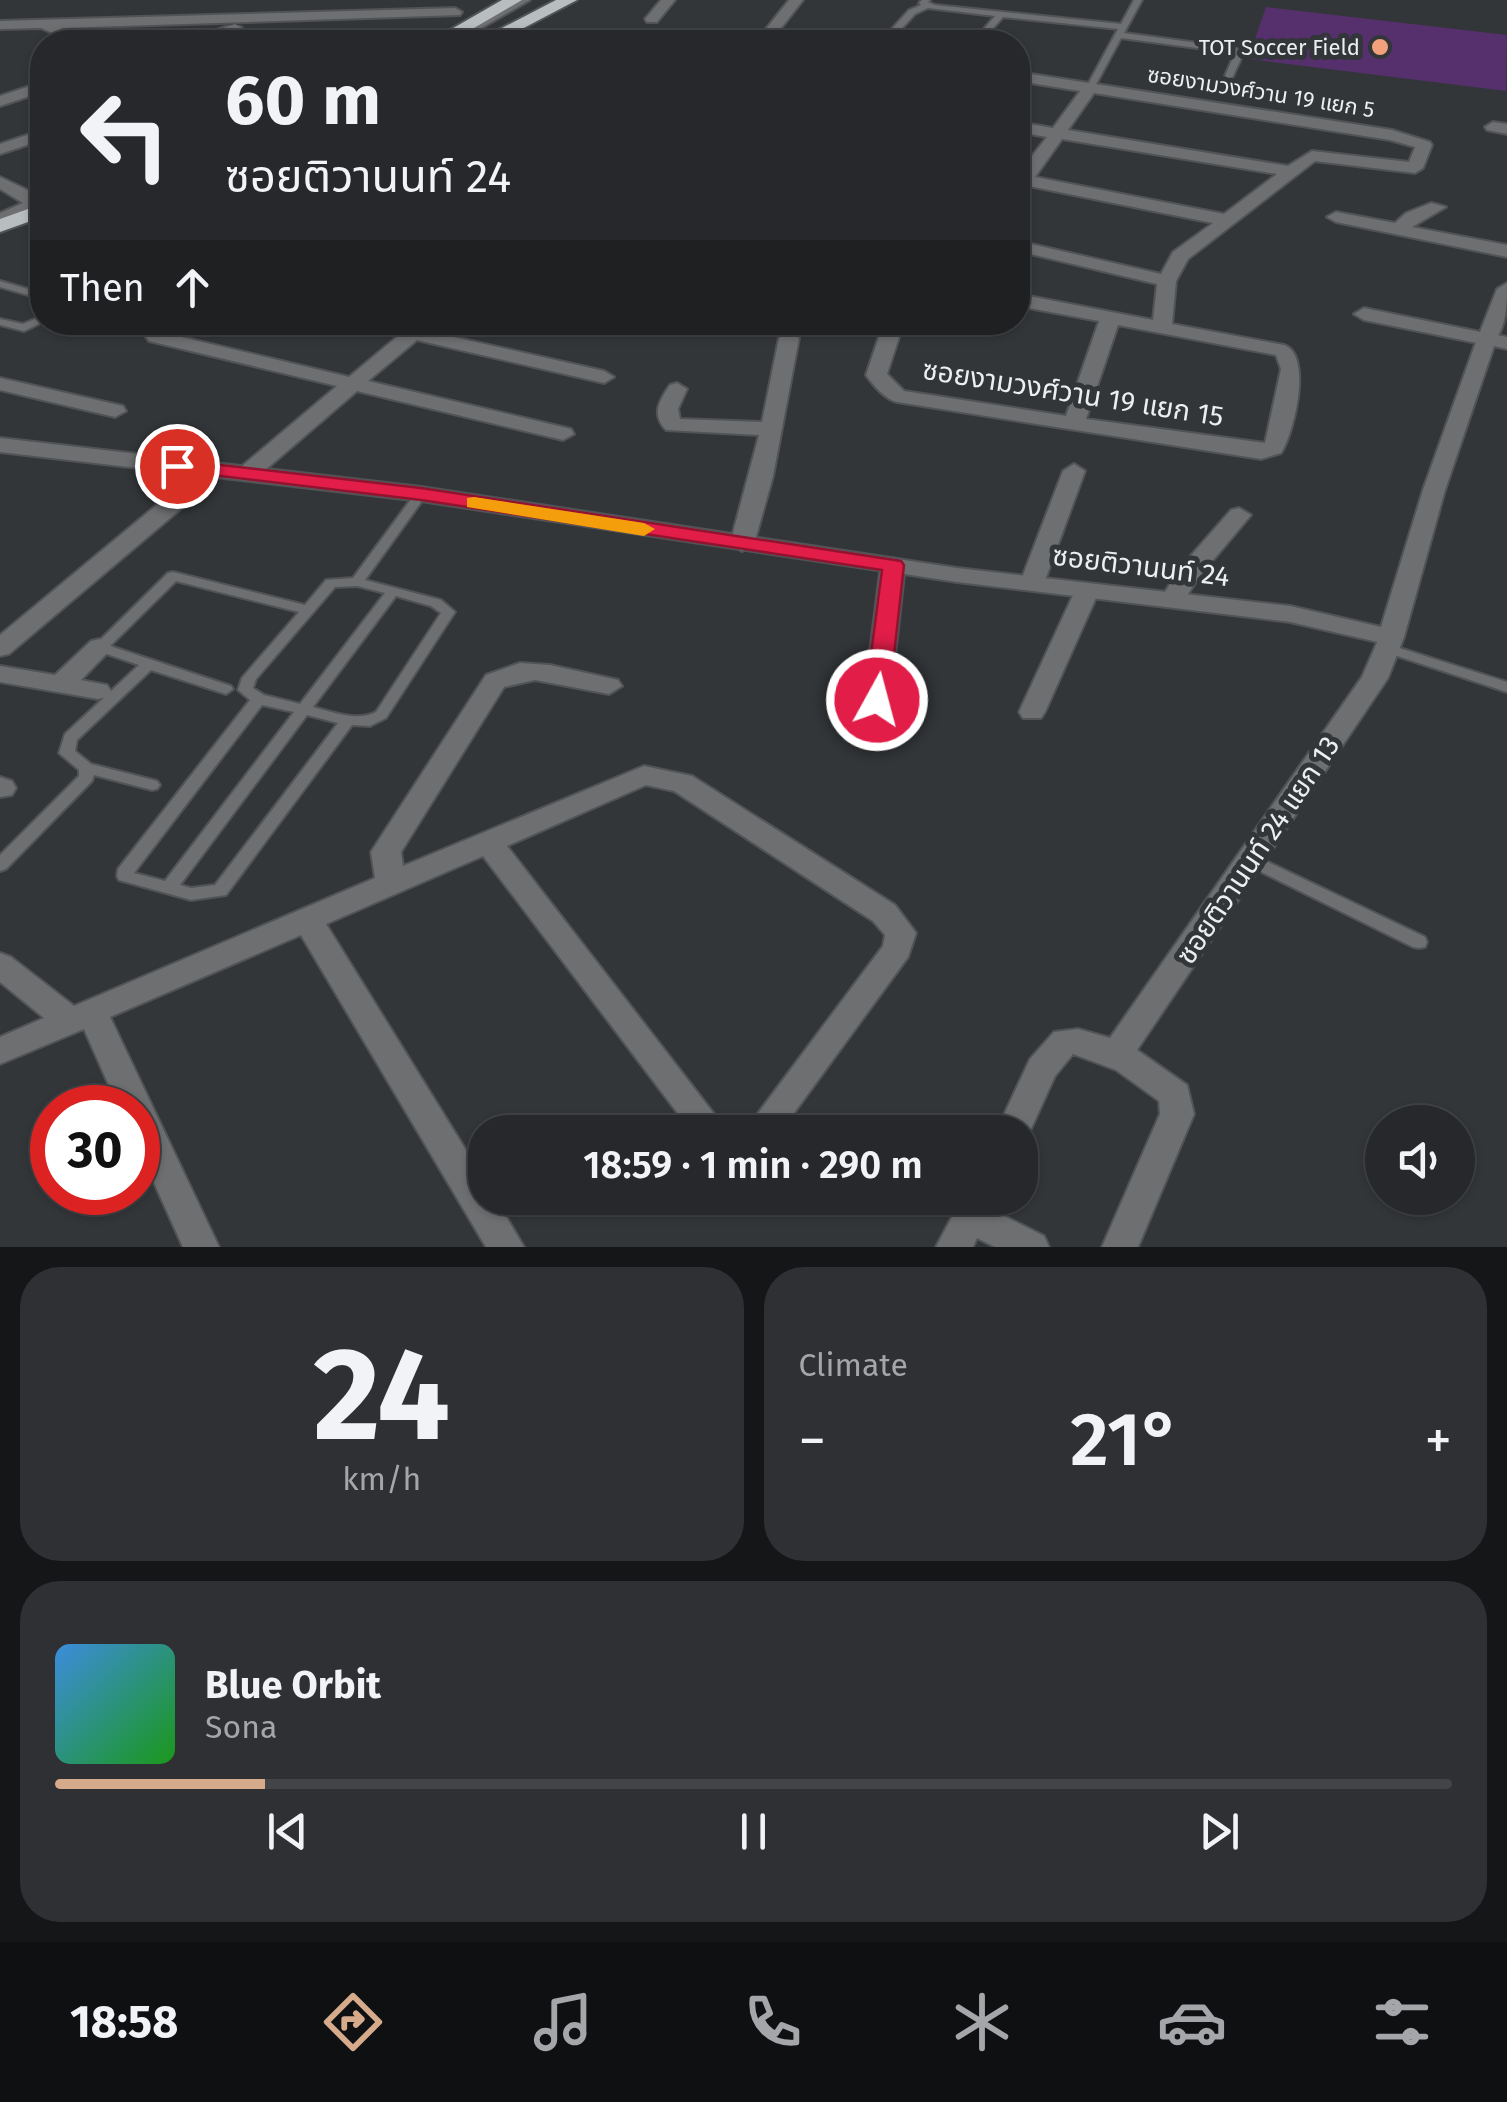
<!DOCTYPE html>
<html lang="en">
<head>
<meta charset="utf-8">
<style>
	body { margin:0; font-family:"Fira Sans","Noto Sans Thai",sans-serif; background:#2e3033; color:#f1f3f6; height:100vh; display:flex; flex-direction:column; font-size:38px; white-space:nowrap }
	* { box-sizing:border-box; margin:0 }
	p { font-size:32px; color:#a4a6a9 }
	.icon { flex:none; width:55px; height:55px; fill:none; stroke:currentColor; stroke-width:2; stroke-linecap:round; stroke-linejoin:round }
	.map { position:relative; height:1247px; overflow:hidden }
	.details { display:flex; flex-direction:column; gap:20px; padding:20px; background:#151618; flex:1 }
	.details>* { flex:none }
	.top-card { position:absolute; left:30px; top:30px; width:1000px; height:305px; border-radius:40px; box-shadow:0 2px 8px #0004,0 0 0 2px #424447; background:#26282b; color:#f1f3f6; overflow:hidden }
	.fabs { position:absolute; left:1365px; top:1105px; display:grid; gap:20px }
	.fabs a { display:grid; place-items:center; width:110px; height:110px; border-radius:50%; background:#26282b; box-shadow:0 2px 8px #0004,0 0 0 2px #424447; font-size:50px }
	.speed { position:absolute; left:30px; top:1085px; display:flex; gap:20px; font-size:50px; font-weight:700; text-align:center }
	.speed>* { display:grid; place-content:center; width:130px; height:130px; border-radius:50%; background:#26282b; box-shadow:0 2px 8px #0004,0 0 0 2px #424447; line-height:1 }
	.speed .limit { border:15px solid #d22; background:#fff; color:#111 }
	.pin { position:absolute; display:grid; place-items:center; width:85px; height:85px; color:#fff; margin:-42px; border:5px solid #fff; border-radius:50%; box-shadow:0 2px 10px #0007 }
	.me { position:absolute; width:110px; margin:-55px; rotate:7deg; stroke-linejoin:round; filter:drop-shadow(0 0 8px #0008) }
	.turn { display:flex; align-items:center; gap:35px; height:210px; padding:0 30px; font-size:45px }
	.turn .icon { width:130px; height:130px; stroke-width:2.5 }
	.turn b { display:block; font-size:70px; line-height:85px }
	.then { display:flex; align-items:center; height:95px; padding:0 30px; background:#0003; gap:20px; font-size:38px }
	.big { font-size:75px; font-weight:600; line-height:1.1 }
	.details .card { flex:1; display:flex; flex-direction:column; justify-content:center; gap:15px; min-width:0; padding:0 35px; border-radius:40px; background:#2e3033 }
	.details .dial { align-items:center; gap:0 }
	.dial b { font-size:130px; line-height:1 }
	.song { display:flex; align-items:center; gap:30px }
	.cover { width:120px; height:120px; border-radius:15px; background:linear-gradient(135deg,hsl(210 70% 55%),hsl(120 70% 35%)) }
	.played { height:10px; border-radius:5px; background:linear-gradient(90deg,#d6ab8b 15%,#424447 15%) }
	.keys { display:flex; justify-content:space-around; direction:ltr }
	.heat { display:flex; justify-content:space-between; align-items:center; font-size:55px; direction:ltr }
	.details .tiles { flex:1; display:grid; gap:20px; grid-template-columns:1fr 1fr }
	.card:last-child { grid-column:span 2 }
	.trip { position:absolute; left:468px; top:1115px; width:570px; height:100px; border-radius:40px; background:#26282b; box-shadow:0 2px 8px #0004,0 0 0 2px #424447; font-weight:600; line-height:100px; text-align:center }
	.tab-bar { display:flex; height:160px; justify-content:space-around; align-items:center; background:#0f1011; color:#a4a6a9 }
	.tab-bar .icon { width:70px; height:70px }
	.tab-bar .selected { color:#d6ab8b }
	.tab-bar b { font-size:45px; color:#f1f3f6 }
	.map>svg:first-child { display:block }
	.green { fill:#55306c }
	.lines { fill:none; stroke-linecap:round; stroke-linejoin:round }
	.service-casing { stroke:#515356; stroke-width:4 }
	.minor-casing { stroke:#515356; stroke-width:4 }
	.tertiary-casing { stroke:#515356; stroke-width:4 }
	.motorway-casing { stroke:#515356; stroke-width:4 }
	.service { fill:#6d6f70; fill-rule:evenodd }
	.minor { fill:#6d6f70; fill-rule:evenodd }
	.tertiary { fill:#6d6f70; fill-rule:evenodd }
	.motorway { fill:#b8bebf; fill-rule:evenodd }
	.route { fill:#e11d48; stroke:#92132f; stroke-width:2.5 }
	.slow { fill:#f59e0b }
	.poi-dot { fill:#f1a17c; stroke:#333639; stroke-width:4 }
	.labels { text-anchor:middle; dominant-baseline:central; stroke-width:10; stroke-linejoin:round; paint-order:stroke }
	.far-poi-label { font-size:22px; fill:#eceef0; stroke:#333639; text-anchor:end }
	.far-street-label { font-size:22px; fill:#eceef0; stroke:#333639 }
	.street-label { font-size:28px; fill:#eceef0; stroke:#333639 }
</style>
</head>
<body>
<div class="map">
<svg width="1507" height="1247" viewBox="0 0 1507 1247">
	<rect width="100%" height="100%" fill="#333639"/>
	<path class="green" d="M1266,7L1507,35L1506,91L1248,59Z"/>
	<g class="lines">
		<g class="service-casing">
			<path id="service" d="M922,0H930L928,2L935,5L1121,24L1134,0H1142L1124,33L1235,48L1244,52L1229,85L1225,88L1221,85L1235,53L1121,38L1094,88L1090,91L1086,88L1118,29L1003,17L981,42L928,41H925V37L976,38L995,16L928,8L915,14L896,35H890V31L909,10L921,5L919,3Z
				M0,281L42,293V299L0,287Z
				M42,316L43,322L24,331L0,325V319L23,324Z
				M421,490L427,494L365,580L441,600L455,612L386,718L370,726L352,725L226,895L191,900L119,880L117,876L118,869L250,700L238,690L242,678L299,612L176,581L110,646L231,686L233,689L226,694L151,670L77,740L75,751L91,764L157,781L160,785L157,789L152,790L94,775L92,781L6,869L0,871V855L79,776V770L59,753L65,734L139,665L95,650L93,647L168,573L173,572L305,605L326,580L353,578L417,491ZM357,586L385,593L300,704L264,695L253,688L256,679L335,587ZM396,596L431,606L441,613L376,712C357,722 333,712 313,707ZM262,705L294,712L165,881L134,873ZM307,715L338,723L215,885L191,888L180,885Z
				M1387,644L1507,682V692L1382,651L1380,648Z
				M1251,854L1425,937L1427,942L1425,947L1419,948L1413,947L1245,864L1243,860L1245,856Z"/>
		</g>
		<g class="minor-casing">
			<path id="minor" d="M513,0H530L457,42H440Z
				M661,0H675L657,22H647L645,19Z
				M789,0H803L778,32L797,42C785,43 771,43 762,34Z
				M455,8L462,12L460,15L61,28L92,42H73L41,28L0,29V21Z
				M235,24L242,28L240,31L201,42H180Z
				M1018,72L1392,130L1430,142L1432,145L1423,168L1415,173L1315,161L1188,259L1176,281L1172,324L1284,345C1313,355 1294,433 1281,453L1261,459L897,402C885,399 873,385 866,375L884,322H904L887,374L904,391L1066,416L1099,321L1018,306V294L1153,320L1157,284L1018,251V241L1161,274L1173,252L1213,223L1029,186L1018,194V174L1047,137L1018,132V122L1053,128L1080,91L1018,81ZM1094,93L1390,140L1415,147L1409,162L1312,151L1288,166L1068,130ZM1062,139L1277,174L1224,214L1035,177ZM1118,325L1276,355L1281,369L1265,443L1086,419Z
				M42,82V92L0,106V96Z
				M1493,122L1507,124V134L1487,130L1485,127Z
				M42,130V140L0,154V144Z
				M0,177L42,197V208L0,224V213L23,203L0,189Z
				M1431,203L1446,207L1412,227L1507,245V257L1336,222L1327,217L1336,212L1395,223L1406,213Z
				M1507,283C1507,303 1507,337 1487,345L1364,320L1354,314L1364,308L1480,332L1497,289Z
				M355,322L409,326L428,322L427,331L604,371L614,377L604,383L417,340L368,381L571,429L574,434L563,440L357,391L257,477H241L238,472L241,467L337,386L149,341L146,337L156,331L349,377L398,336Z
				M789,332L799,338L773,476L754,544L742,551L730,544L759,435L666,430C651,414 659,401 670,385L677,383L687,389L678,409L680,419L762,422L779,338Z
				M0,378L123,406L126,411L115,417L0,390Z
				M213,463L221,465L224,470L221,475L9,654L0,656V635L205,465Z
				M1074,464L1085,471L1044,583L1032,590L1023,588L1020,583L1063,471Z
				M1239,508L1251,515L1199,577L1181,605H1163L1160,600L1180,568L1231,510Z
				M893,558L905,565L890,700L877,709L864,700L881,565Z
				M1087,584L1099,591L1045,712L1041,718H1023L1019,712L1075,591Z
				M1391,629L1404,637L1388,678L1137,1050L1187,1085L1194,1114L1138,1247H1102L1160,1114L1159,1101L1116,1070L1073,1054L1055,1076L1025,1142L1020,1144V1132H996L1030,1059L1054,1032L1078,1029L1110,1038L1362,677L1382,631Z
				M100,639L113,647L81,680L107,685L111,691L107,697L98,699L0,682V666L55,675L91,641Z
				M520,663L550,665L618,680L622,686L609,694L535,680L504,687L401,852L403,866L644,766L692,776L895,905L916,933L908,957L780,1132H744L883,946L885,935L873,921L674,791L646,785L507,846L728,1132H692L483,856L326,924L485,1181V1198H495L524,1247H486L301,935L110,1017L219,1247H183L138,1147V1108H119L84,1029L0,1064V1037L44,1018L0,982V953L11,957L74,1006L375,878L371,852L486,675Z
				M0,777L12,781L16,788L12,795L0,797Z
				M962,1198H997L992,1210L1044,1236L1049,1247H995L977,1238L973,1247H936Z"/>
		</g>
		<g class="tertiary-casing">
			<path id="tertiary" d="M1487,333L1507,337V349L1494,346L1445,490L1404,637L1391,645L1290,622L957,582L421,501L0,452V438L421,487L957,568L1290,606L1381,627L1423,490L1477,339Z"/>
		</g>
		<g class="motorway-casing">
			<path id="motorway" d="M502,0H522L450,42H429Z
				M556,0H577L497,42H475Z
				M42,204V217L0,232V219Z"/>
		</g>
		<use href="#service" class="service"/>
		<use href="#minor" class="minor"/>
		<use href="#tertiary" class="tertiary"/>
		<use href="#motorway" class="motorway"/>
	</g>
	<path class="route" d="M177,460L421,488L901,561L904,565L889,700L877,708L865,700L882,570L421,500L170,470L167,466Z"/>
	<path class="slow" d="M474,497L644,523L655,529L644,536L467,507V498Z"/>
	<circle class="poi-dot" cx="1380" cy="47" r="10"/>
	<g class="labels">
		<g class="far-poi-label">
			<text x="1360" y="47">TOT Soccer Field</text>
		</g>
		<g class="far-street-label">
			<text transform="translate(1261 92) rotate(9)">ซอยงามวงศ์วาน 19 แยก 5</text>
		</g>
		<g class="street-label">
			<text transform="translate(1073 393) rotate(9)">ซอยงามวงศ์วาน 19 แยก 15</text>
			<text transform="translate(1141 566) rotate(7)">ซอยติวานนท์ 24</text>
			<text transform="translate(1258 850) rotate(-56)">ซอยติวานนท์ 24 แยก 13</text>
		</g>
	</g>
</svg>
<div class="fabs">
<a><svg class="icon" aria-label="sound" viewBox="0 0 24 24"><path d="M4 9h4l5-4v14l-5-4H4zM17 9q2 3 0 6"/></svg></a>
</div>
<div class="speed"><div class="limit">30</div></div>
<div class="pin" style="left:177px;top:466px;background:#d93025"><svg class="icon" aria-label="arrive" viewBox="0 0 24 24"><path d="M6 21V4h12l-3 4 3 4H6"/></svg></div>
<svg class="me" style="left:877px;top:700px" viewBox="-20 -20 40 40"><circle r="17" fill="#e11d48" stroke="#fff" stroke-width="3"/><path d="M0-11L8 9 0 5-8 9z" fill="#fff"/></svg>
<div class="trip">18:59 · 1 min · 290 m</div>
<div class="top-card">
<div class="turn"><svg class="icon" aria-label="left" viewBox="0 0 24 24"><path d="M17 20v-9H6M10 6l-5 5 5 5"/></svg><div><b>60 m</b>ซอยติวานนท์ 24</div></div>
<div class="then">Then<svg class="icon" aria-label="ahead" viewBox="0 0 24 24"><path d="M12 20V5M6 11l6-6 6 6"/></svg></div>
</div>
</div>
<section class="details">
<div class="tiles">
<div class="card dial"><b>24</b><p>km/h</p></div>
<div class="card"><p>Climate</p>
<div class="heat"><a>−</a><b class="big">21°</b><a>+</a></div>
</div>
<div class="card">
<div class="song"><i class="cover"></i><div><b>Blue Orbit</b><p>Sona</p></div></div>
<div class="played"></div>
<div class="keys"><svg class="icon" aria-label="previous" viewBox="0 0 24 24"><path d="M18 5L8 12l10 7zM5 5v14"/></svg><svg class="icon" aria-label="pause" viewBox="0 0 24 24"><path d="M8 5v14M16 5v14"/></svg><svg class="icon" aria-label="next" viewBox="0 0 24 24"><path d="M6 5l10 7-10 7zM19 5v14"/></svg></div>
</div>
</div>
</section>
<nav class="tab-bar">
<b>18:58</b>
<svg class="icon selected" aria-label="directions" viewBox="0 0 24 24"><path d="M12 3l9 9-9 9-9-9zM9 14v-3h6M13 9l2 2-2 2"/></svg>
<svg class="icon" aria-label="music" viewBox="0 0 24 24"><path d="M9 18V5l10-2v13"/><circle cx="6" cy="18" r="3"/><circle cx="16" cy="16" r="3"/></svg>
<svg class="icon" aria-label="phone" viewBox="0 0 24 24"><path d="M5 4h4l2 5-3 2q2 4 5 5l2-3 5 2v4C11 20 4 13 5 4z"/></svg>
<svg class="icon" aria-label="climate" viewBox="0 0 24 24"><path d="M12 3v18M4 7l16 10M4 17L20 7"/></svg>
<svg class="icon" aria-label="car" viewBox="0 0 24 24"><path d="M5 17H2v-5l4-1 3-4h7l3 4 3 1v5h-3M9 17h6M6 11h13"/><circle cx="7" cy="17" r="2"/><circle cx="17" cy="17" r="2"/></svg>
<svg class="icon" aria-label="filters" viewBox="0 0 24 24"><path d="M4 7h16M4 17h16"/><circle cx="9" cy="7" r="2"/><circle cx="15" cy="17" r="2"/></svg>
</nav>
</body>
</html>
